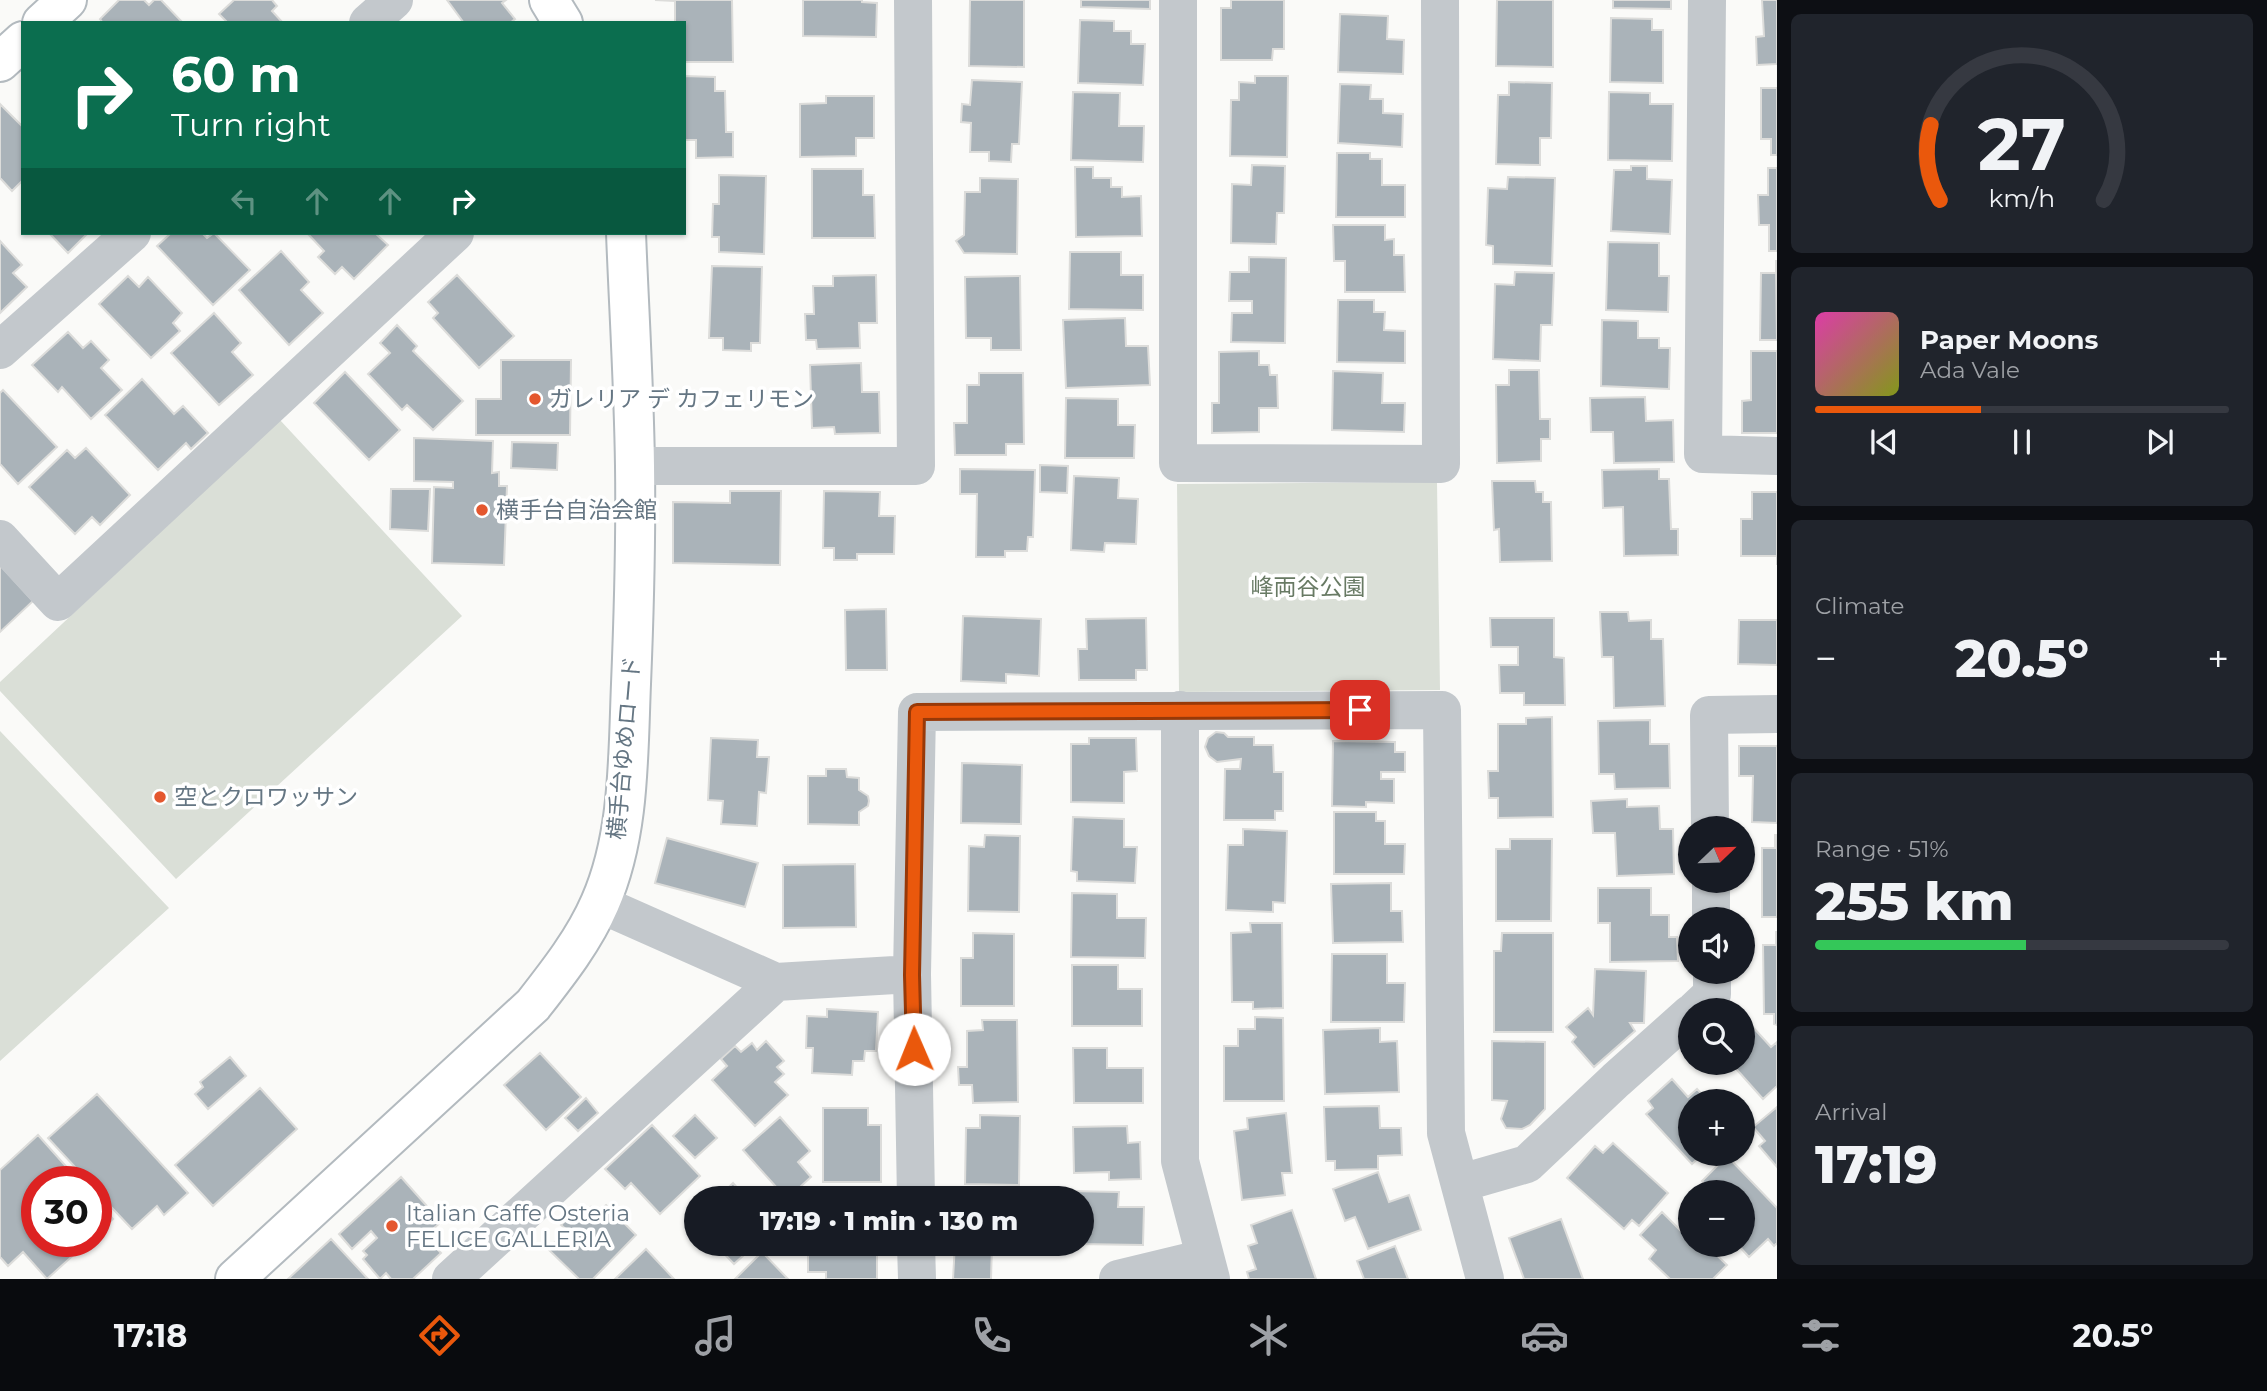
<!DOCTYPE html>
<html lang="en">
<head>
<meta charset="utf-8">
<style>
	body { margin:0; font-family:Montserrat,"Noto Sans JP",sans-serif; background:#20242c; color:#f1f3f6; height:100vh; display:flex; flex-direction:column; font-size:26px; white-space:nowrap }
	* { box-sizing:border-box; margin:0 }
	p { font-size:23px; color:#9ea1a6 }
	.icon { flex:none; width:38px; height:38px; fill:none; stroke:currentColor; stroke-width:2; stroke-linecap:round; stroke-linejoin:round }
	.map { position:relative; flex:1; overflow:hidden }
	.details { display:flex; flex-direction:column; gap:14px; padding:14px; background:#0d0f14; width:490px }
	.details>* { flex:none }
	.hud { position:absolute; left:21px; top:21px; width:665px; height:214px; border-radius:0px; box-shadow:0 2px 5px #0004; background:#0b6e4f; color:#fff; overflow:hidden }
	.needle { width:46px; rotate:67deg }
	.controls { position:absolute; left:1678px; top:816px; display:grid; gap:14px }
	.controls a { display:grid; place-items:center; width:77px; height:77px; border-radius:50%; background:#171b24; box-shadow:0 2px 5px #0004; font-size:35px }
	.speed { position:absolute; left:21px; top:1166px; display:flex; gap:14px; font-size:35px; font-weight:700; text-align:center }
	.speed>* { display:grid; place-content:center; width:91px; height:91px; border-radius:50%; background:#171b24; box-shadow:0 2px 5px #0004; line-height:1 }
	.speed .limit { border:10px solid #d22; background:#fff; color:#111 }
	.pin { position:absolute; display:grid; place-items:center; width:60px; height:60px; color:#fff; margin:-30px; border-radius:14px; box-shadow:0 4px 10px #0006 }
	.me { position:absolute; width:77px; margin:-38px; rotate:359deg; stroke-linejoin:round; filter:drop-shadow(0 0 5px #0008) }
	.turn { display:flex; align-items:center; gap:24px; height:147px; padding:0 35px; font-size:32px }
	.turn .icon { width:91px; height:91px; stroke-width:2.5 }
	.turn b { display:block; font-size:49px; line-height:60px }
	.lanes { display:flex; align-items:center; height:66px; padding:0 35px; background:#0003; justify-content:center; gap:35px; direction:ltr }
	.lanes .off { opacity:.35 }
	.big { font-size:52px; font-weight:800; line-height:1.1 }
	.details .tile { flex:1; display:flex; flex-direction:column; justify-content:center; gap:10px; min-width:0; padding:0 24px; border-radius:10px; background:#20242c }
	.details .dial { align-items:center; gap:0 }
	.dial svg { height:182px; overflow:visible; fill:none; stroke:#363941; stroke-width:7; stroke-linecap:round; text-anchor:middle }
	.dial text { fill:#f1f3f6; stroke:none }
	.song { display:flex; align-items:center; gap:21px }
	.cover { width:84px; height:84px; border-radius:10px; background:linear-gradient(135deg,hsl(320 70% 55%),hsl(70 70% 35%)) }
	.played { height:7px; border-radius:4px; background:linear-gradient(90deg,#ea580c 40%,#363941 40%) }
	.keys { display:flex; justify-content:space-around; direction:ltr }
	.heat { display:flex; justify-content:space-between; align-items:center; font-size:38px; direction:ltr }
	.charge { height:10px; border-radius:5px; background:linear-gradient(90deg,#34c759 51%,#363941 0) }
	.trip { position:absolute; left:684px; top:1186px; width:410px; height:70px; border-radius:35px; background:#171b24; box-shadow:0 2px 5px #0004; font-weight:800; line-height:70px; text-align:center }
	.tab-bar { display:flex; height:112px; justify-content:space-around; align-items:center; background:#090b0e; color:#9ea1a6 }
	.tab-bar .icon { width:49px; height:49px }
	.tab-bar .on { color:#ea580c }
	.tab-bar b { font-size:32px; color:#f1f3f6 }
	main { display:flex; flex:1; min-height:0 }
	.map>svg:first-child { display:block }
	.green { fill:#dadfd7 }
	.building { fill:#aab3b9; stroke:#dcdcda; stroke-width:2 }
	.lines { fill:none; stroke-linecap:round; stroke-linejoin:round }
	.secondary-casing { stroke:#b3babf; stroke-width:42 }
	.street { stroke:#c3c8cc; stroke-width:38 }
	.secondary { stroke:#fff; stroke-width:38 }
	.route-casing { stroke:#983908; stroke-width:18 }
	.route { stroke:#ea580c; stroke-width:12 }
	.poi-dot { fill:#e4572e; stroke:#fff; stroke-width:2.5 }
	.labels { text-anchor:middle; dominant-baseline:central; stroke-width:7; stroke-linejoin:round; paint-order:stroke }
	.poi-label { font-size:23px; fill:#657683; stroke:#fff; text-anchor:start }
	.park-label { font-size:23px; fill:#687a64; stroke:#fff }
	.street-label { font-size:23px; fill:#657683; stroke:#fff }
</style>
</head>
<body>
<main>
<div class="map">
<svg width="1777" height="1279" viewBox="0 0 1777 1279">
	<rect width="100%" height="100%" fill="#fafaf8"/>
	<path class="green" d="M280,420L462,616L176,879L0,691V682Z
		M1437,482L1440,690L1179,692L1177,484Z
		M0,731L169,908L0,1061Z"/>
	<path class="building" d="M119,0H144L149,5L154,0H161L183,23H103L100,19Z
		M234,0H272L277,6L272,11L283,23H228L219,14Z
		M447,0H506L502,3L515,19L510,23H464Z
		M655,0H732L733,62H684V23H675V1Z
		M803,0H862V2L877,3L876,37L803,36Z
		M970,0H1024V67L969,66Z
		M1081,0H1150V9L1081,7Z
		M1231,0H1284V49H1273L1272,60H1221V8H1231Z
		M1497,0H1553V67L1496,66Z
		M1613,0H1671V9L1613,8Z
		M1762,0H1777V64L1757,65L1756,37L1764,36Z
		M1340,14L1388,16L1387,39L1404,40L1403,74L1338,72Z
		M1611,18L1652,19V30H1663V83L1610,82Z
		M1080,20L1114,21V31H1131V44H1145L1143,85L1078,83Z
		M684,76L715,77V91H725L726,132H733V157L696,158V140H684Z
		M1255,76H1288L1287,157L1230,156L1231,100H1239V82L1255,83Z
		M972,80L1022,82L1019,144H1012L1011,162L989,161V152H970L971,123L961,122L962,104L970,105Z
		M1509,82L1552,83L1551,138H1540V165L1496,164L1498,95H1509Z
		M1340,84L1371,85L1370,99H1383V113L1403,114L1402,147L1338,143Z
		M1761,88H1777V155H1771V139H1761Z
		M1073,92L1120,93L1119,126H1144L1143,162L1071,160Z
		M1609,92L1650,93V104H1673L1672,161L1608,160Z
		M826,96H874V138H856V156L800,157V104L826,103Z
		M0,104L23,127V180L12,191L0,178Z
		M1337,153H1370V159H1382V185H1405V217H1336Z
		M1252,165L1285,166L1284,213H1277L1276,244L1231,243L1232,184L1251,185Z
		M1631,166H1647V179L1672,180L1670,234L1611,231L1614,170H1631Z
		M1075,167H1093V178H1111V187H1122V197L1141,196L1142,236L1076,237Z
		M1768,168H1777V251H1769V225H1759L1758,195H1768Z
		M812,169H863V195H874L875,238H812Z
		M719,175L766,176L764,254L719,252V237H712L713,204H719Z
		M1508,177L1555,178L1552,266L1493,264V246L1486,245L1488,188L1507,189Z
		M980,178L1018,179L1017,254L964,253L956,241L964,235L965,192H980Z
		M1333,225H1385V240L1394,239V255H1404L1405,292H1345V261H1334Z
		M49,233H88L68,253Z
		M171,233H202L207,238L214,233L250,270L213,305L157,246Z
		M307,233H375L388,245L354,279L342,267L335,274L318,257L324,251Z
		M0,241L22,265L13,273L27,287L0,313Z
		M1608,242L1659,243V276H1669L1668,312L1606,310Z
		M281,251L309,282L301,290L323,313L289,345L239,290Z
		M1070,252H1121V275H1143V310L1069,309Z
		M1249,257L1286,258L1285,343L1231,342L1232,313H1252V301H1229L1230,272H1249Z
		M1776,260L1777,340H1760L1761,273H1776Z
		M712,266L762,267L760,343H751V351L723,350V338H709Z
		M1515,272L1554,273L1552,325H1541L1540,361L1493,359L1495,284L1514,285Z
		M457,275L514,336L479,368L433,318L438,313L428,302Z
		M876,275L877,323H859L860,348L817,349L816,340H806L805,314H814L813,286H833V276Z
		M128,276L139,287L148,277L182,313L173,323L180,331L151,358L99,304Z
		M1020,276L1021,350H991V338H966L965,277Z
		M1338,300H1374V312H1385L1384,330L1405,331V363L1337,362Z
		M214,313L241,343L232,352L253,375L219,405L171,353Z
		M1125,318L1126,346H1148L1150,385L1066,388L1063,320Z
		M1602,320L1638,321V338H1659V348H1670L1669,389L1601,386Z
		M397,325L417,346L413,351L463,401L433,430L407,405L402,410L368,374L390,353L380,343Z
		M68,332L83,348L91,341L109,360L101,368L122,390L91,419L62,387L58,392L32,365Z
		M1259,351V365H1269L1270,375H1277L1278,408H1259V432L1212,433V403H1219V352Z
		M1751,351H1777V433H1742V401L1751,400Z
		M501,360H571L570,435H476V399H501Z
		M861,363L862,392H879L880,433L835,434L834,427L812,428L810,365Z
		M1509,370H1539L1540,419H1550V439H1541V461L1497,463L1496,385H1509Z
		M1333,371L1383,373L1382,403H1405L1404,432L1332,430Z
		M345,372L400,430L369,460L314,403Z
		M979,373H1023L1024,444H1006V455H955L954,423H967V385H979Z
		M142,379L174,414L183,406L208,433L191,449L186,443L158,470L105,415Z
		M3,390L57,447L18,484L0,464V393Z
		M1645,397L1646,421L1673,420L1674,462L1614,463L1613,432H1591L1590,398Z
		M1066,398L1118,399V425H1135L1134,458H1065Z
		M414,438L493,441L492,473L499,472V486H507L504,565L432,563L434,487L453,488V482L414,481Z
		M512,442L558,443L557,470L511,468Z
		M86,448L130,495L100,525L92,517L75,534L29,487L67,450L75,458Z
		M1040,465L1068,466L1067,493L1040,492Z
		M960,469L1035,470L1033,537H1028L1027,551H1005V557H976L977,494H960Z
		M1659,469V479H1669L1671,529H1678V555L1624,556L1623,507L1603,508L1602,470Z
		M1074,476L1119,478L1118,498L1138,499L1136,544L1105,543L1104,552L1071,550Z
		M1492,481H1535L1536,492H1543V502H1551L1552,561L1500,562L1499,529L1494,530Z
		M391,489H430L428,531L390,529Z
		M730,491H781L780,565L673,563V502L730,503Z
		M824,491L880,492L879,516H895L894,554H857V560H834V548H823Z
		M1752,492H1777V565V556H1741V519H1752Z
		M0,565L33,601L0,632Z
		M886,609L887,670H846L845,610Z
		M1600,612H1628L1629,621L1651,620V639H1663L1665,706L1614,708L1613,657H1602Z
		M963,616L1041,619L1039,676L1006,674V683L961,681Z
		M1146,618L1147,670H1136V680H1079L1078,649H1087L1086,619Z
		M1490,618H1554V657L1564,658L1565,705H1524V693H1500L1499,665H1518V647H1491Z
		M1739,620H1777V665L1738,664Z
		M1552,717L1553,817L1498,818V798H1489L1488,771H1498V724H1526V718Z
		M1650,720V744H1669L1670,788L1615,789L1614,774H1599L1598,721Z
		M1216,732L1224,733L1228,737H1254V745H1273L1274,772H1283V811H1275V820H1224L1225,769H1240L1241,759L1217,762L1209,756L1205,747L1208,738Z
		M711,738L758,740L757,757H769L766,793L759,792L757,826L721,824L723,801L708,800Z
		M1089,738H1136L1137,771L1124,772V803L1071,802V744H1089Z
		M1333,741L1395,742V752H1405V772H1381V779H1394V803L1366,802V807L1332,806Z
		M1739,746H1777V823L1752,822L1753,776H1739Z
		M962,763L1022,765L1021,824L961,823Z
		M826,769H846L847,777L859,778V790L868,796L869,801L868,806L859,812V825L808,824V776H826Z
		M1627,799V807L1659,806L1660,829H1673L1674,874L1617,876L1615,833H1593L1591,801Z
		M1334,812H1376V821H1385V844H1405L1404,874H1334Z
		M1073,817L1124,819V847H1137L1135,883L1077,881V872L1071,871Z
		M1243,829L1287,831L1285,903L1273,902V912L1226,910L1228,845H1243Z
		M985,835L1020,836L1019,912L968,911L969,846L984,847Z
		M1775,835H1777V917H1762V848H1775Z
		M667,838L758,863L745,907L655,883Z
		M1510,839H1552L1551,921H1496V849H1510Z
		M855,864L856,927L783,928V865Z
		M1391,883V911H1402L1403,942L1333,943L1331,884Z
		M1598,888H1651V915H1669V937H1677L1678,961L1610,962V923H1598Z
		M1072,893L1117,894V918H1146L1145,958L1071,957Z
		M1250,923H1282L1283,1008L1253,1009V1002H1232L1231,933L1251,932Z
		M1776,932H1777V1025L1774,1024V1014H1764L1763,945H1776Z
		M973,933L1014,934V1006H961V958H973Z
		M1502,933H1553V1032H1494V951H1501Z
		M1332,954H1387V983H1405L1404,1022H1331Z
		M1072,965H1118V989H1142V1026H1072Z
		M1595,969L1646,971L1644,1023H1630L1635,1031L1594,1067L1572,1042L1576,1037L1566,1027L1588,1008L1593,1015Z
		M827,1009L878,1012L876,1051H865L864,1061H853L852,1075L812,1073L813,1048H806L807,1016L827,1017Z
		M1255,1017L1283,1018L1284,1101H1224V1046H1238V1029H1255Z
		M982,1020H1017L1018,1102L973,1103L972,1085H959L958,1067H967V1031L983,1030Z
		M1751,1025L1771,1047L1777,1042V1086L1763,1099L1730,1062H1743V1030Z
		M1380,1028V1042L1397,1041L1399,1092L1325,1094L1323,1030Z
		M766,1041L784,1061L777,1067L784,1074L775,1082L788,1095L755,1126L712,1080L727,1066L721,1059L735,1046L741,1052L752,1043L757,1050Z
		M1492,1041L1545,1042V1109L1530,1125L1522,1129L1506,1128L1501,1119L1507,1101L1492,1100Z
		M1073,1048H1107V1068H1143V1103H1074Z
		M540,1053L581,1097L546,1130L504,1085Z
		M230,1057L246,1076L208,1109L195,1094L203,1087L200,1082Z
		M1672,1079L1688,1097L1697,1089L1708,1101H1690V1153H1704L1692,1164L1646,1114L1653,1108L1648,1101Z
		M260,1088L297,1129L213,1206L175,1165Z
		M97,1094L188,1193L164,1215L157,1206L132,1229L96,1191V1181H88L48,1138Z
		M586,1098L598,1113L578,1131L565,1118Z
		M1379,1106L1380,1128H1401L1402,1155L1378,1156V1169L1335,1170V1161H1326L1324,1107Z
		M1777,1107V1167L1759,1146L1765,1141L1753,1127Z
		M823,1108H868V1125H881V1182H823Z
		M1286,1113L1292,1173H1282L1285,1195L1242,1200L1234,1131L1248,1129L1247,1118Z
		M695,1115L717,1138L695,1158L673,1136Z
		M980,1115L1020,1116L1019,1185L965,1184L966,1128H980Z
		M780,1117L810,1151L798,1162L811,1177L787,1199L743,1150Z
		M652,1125L700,1176L660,1214L631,1183L625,1189L605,1169Z
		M1127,1126L1128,1143L1140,1142L1141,1179L1109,1180V1172L1074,1173L1073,1127Z
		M38,1135L79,1181H37V1241H89L47,1279L23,1252L8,1266L0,1257V1170Z
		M1613,1143L1668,1193L1639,1226L1632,1220L1624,1229L1567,1178L1595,1146L1603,1153Z
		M1727,1156L1777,1208V1243L1774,1246L1768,1239L1749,1257L1737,1244H1743V1192H1712L1702,1181Z
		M1378,1172L1389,1202L1409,1195L1421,1230L1368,1249L1355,1217L1345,1221L1333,1189Z
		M401,1177L441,1222L425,1236L441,1253L413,1279H391L386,1273L380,1279L363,1259L367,1255L363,1251L377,1238L371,1231L352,1249L339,1234Z
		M733,1183L747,1199H702L711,1190L718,1198Z
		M1069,1191L1119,1192L1118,1207H1144L1143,1245L1077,1244H1082V1199H1069Z
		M96,1200L113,1219L96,1235Z
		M606,1205L636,1235L593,1279H579L548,1249L567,1230L561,1225L573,1213L578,1219L591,1207L597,1213Z
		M1292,1210L1316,1279H1249L1247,1272L1256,1269L1248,1246L1257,1243L1251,1225Z
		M1662,1212L1684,1234L1689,1229L1690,1231V1244H1705L1727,1265L1713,1279H1670L1649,1259L1656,1250L1640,1235Z
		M1561,1219L1583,1279H1524L1509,1238Z
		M331,1239L368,1279H288Z
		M715,1244H756L734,1264Z
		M808,1244H859V1249H877V1279H826V1272H808Z
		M955,1244H1012L1011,1247L992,1246L991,1279H953Z
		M1395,1246L1408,1279H1364L1357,1261Z
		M646,1249L674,1279H615Z
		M762,1252L788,1279H735Z"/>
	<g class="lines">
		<g class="secondary-casing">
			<path id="secondary" d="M549,0L563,23
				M42,23L67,0
				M0,62L23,41
				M235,1279L533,1005C558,973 584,940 600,903C630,835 628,756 631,684C634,611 636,539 635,466C634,388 629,310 626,233"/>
		</g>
		<path class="street" d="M1178,0V463L1441,464L1440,0
			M1707,0L1703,454L1777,456
			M368,23L394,0
			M0,350L132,233
			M635,466H916L913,0
			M0,539L58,602L455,233
			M1180,710V1161L1211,1279
			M1710,828L1709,715L1777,714
			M1711,880V919
			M600,904L776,982L912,974
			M1695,1010L1712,994V971
			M1461,1183L1527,1164L1616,1080L1690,1014
			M916,1199L912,974L917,712L1442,710L1446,1133L1485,1279
			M916,1244L917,1279
			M451,1279L776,982
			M1118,1279L1205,1258"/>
		<use href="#secondary" class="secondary"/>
	</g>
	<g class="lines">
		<g class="route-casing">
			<path id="route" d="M914,1049L912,975L917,712L1360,710"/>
		</g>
		<use href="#route" class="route"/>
	</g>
	<g class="poi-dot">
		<circle cx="535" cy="399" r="7"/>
		<circle cx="482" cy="510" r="7"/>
		<circle cx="160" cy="797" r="7"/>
		<circle cx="392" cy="1226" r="7"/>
	</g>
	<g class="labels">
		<g class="poi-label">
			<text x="549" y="399">ガレリア デ カフェリモン</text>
			<text x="496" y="510">横手台自治会館</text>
			<text x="174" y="797">空とクロワッサン</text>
			<text x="406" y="1213">Italian Caffe Osteria<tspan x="406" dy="26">FELICE GALLERIA</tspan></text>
		</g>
		<g class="park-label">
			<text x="1308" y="587">峰両谷公園</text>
		</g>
		<g class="street-label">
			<text transform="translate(624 748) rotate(-85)">横手台ゆめロード</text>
		</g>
	</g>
</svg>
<div class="controls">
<a><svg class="needle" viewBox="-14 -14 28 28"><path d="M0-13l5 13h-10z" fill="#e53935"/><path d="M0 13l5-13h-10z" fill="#9ea1a6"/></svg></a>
<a><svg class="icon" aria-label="sound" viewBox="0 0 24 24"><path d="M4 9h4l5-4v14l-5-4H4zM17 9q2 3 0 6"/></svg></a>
<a><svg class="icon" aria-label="search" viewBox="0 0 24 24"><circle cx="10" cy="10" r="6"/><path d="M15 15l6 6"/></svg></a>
<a>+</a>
<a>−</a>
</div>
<div class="speed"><div class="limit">30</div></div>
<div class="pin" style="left:1360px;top:710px;background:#d93025"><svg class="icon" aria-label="arrive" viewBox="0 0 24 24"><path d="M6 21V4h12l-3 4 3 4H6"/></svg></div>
<svg class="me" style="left:914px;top:1049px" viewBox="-20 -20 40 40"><circle r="19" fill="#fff"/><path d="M0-13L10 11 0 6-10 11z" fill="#ea580c"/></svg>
<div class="trip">17:19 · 1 min · 130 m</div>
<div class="hud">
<div class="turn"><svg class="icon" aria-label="right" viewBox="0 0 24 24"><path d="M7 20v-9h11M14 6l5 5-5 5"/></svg><div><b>60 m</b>Turn right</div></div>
<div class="lanes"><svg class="icon off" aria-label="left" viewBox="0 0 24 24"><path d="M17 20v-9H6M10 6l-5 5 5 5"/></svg><svg class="icon off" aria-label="ahead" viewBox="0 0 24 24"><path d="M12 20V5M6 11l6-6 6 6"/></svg><svg class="icon off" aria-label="ahead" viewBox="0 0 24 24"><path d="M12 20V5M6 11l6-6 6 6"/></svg><svg class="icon" aria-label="right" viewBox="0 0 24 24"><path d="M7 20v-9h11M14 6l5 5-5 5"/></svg></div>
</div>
</div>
<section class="details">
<div class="tile dial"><svg viewBox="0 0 100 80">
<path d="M14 69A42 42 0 1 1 86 69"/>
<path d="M14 69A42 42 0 0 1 10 36" stroke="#ea580c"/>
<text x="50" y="56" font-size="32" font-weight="700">27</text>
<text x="50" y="72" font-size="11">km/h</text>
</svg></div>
<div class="tile">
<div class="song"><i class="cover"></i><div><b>Paper Moons</b><p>Ada Vale</p></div></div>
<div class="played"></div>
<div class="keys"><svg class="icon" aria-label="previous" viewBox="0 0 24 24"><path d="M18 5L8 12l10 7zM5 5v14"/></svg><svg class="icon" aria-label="pause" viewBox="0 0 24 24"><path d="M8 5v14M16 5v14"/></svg><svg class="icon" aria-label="next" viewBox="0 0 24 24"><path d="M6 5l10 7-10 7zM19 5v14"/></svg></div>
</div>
<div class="tile"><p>Climate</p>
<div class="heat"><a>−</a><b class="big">20.5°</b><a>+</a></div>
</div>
<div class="tile"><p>Range · 51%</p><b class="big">255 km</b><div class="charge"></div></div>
<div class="tile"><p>Arrival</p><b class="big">17:19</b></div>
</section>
</main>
<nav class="tab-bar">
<b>17:18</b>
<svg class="icon on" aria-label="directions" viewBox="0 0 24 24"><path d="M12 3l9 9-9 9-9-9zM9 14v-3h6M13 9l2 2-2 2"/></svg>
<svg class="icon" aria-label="music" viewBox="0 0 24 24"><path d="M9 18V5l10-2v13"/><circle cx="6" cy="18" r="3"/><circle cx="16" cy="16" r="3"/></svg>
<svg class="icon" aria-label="phone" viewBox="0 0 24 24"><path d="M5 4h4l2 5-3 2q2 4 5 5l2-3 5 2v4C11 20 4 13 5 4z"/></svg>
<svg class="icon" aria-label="climate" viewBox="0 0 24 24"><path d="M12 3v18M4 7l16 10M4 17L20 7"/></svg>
<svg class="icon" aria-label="car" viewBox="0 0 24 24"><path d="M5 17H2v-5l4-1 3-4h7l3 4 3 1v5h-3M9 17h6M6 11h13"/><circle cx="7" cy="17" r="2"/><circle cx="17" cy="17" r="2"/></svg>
<svg class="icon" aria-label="filters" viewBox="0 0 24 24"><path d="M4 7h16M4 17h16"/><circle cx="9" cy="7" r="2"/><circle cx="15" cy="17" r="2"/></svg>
<b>20.5°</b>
</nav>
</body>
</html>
